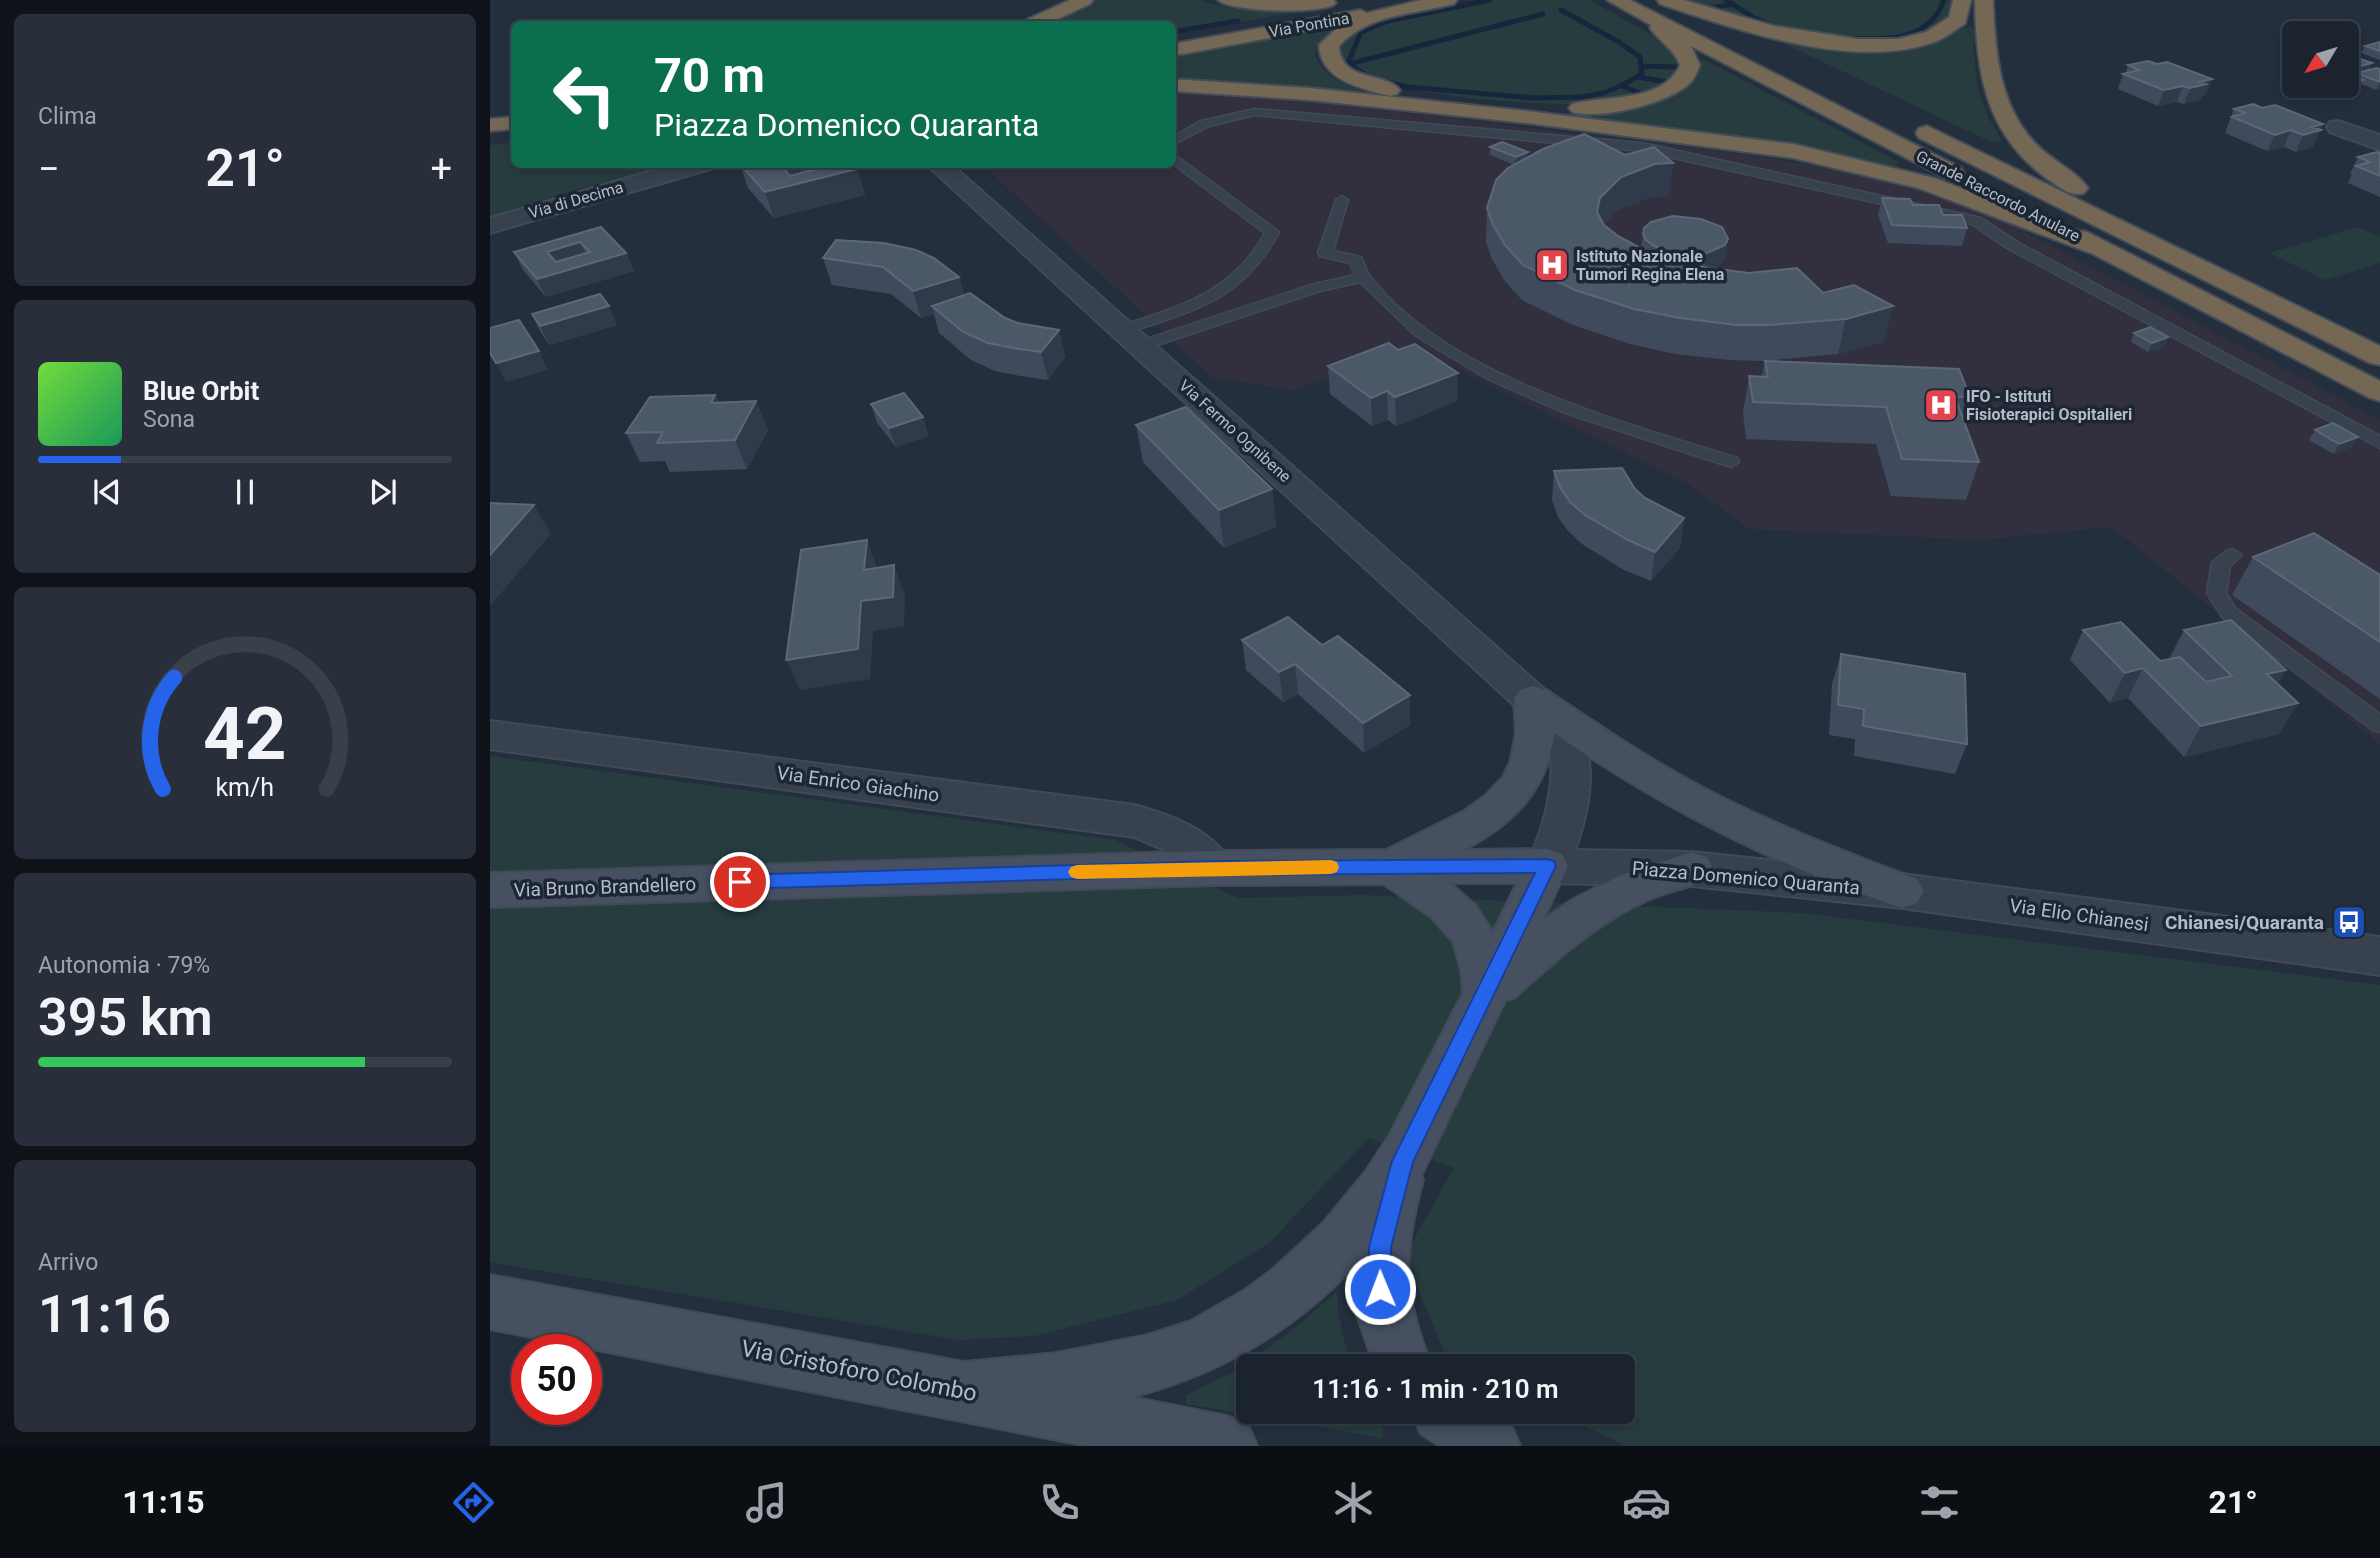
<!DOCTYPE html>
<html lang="it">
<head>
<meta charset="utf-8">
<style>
	body { margin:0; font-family:Roboto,sans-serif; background:#282f3a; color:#f1f3f6; height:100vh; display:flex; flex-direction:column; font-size:26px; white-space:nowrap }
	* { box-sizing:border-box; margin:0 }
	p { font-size:23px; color:#a0a4aa }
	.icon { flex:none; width:38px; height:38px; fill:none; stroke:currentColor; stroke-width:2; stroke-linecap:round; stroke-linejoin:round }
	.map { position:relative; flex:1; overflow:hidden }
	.side { display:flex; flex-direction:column; gap:14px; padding:14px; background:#0f1319; width:490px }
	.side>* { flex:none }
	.banner { position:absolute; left:21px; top:21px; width:665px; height:147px; border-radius:10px; box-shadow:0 4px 10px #0003,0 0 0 2px #39404a; background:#0b6e4f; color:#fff; overflow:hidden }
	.needle { width:46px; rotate:232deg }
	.tools { position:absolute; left:1792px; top:21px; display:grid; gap:14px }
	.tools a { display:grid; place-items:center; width:77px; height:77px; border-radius:10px; background:#1b232e; box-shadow:0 4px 10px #0003,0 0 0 2px #39404a; font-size:35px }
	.speed { position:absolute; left:21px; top:1334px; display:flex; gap:14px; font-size:35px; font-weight:700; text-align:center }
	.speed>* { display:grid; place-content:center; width:91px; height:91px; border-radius:50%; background:#1b232e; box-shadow:0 4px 10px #0003,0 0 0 2px #39404a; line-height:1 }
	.speed .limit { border:10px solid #d22; background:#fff; color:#111 }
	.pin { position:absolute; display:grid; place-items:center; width:60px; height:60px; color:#fff; margin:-30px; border:4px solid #fff; border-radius:50%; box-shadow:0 2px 7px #0007 }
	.me { position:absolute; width:77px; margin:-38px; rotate:359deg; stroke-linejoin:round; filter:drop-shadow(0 0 5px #0008) }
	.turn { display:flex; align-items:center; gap:24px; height:147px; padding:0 28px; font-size:32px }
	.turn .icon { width:91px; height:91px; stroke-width:2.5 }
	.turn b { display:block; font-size:49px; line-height:60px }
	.big { font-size:52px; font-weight:600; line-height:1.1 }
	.side .card { flex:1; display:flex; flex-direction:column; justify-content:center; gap:10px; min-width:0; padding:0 24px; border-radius:10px; background:#282f3a }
	.side .dial { align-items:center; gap:0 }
	.dial svg { height:182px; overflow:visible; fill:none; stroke:#39404a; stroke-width:7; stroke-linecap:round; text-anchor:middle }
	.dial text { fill:#f1f3f6; stroke:none }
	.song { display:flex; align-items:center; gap:21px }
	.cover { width:84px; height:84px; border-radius:10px; background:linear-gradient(135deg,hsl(100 70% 55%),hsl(150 70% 35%)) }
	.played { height:7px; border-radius:4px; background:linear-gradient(90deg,#2563eb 20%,#39404a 20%) }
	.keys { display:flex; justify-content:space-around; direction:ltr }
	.heat { display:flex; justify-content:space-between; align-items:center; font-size:38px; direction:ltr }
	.charge { height:10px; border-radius:5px; background:linear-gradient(90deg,#34c759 79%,#39404a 0) }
	.trip { position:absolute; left:746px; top:1354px; width:399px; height:70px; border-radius:10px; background:#1b232e; box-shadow:0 4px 10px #0003,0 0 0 2px #39404a; font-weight:600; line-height:70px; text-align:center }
	.tabs { display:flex; height:112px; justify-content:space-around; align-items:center; background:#0b0e12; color:#a0a4aa }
	.tabs .icon { width:49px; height:49px }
	.tabs .on { color:#2563eb }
	.tabs b { font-size:32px; color:#f1f3f6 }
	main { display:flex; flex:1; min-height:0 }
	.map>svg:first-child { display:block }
	.medical { fill:#32303f }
	.green { fill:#263c3f }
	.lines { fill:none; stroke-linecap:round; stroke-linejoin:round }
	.stream { stroke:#17263c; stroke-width:5 }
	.lane-casing { stroke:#414a57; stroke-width:3 }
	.street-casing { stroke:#414a57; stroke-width:4 }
	.secondary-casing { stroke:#414a57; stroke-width:4 }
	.highway-casing { stroke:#434c59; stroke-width:4 }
	.lane { fill:#38414e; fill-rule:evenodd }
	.street { fill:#38414e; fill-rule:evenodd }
	.secondary { fill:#465061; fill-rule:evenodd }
	.highway { fill:#746855; fill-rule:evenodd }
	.wall { fill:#3f4b5c }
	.shaded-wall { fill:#2f3b4b }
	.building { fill:#4b5868; stroke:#5c6777; stroke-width:2; fill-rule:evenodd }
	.route { fill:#2563eb; stroke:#184099; stroke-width:2 }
	.slow { fill:#f59e0b }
	.labels { text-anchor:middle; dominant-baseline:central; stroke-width:7; stroke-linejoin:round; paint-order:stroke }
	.far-street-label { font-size:16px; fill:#b4bcc9; stroke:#1d2633 }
	.far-poi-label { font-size:16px; font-weight:bold; fill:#b4bcc9; stroke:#1d2633; text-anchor:start }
	.street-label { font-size:19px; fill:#b4bcc9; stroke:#1d2633 }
	.poi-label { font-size:19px; font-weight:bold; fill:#b4bcc9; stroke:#1d2633; text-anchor:end }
	.near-street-label { font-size:23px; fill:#b4bcc9; stroke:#1d2633 }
</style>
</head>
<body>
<main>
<section class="side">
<div class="card"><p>Clima</p>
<div class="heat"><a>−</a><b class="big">21°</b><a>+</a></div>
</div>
<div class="card">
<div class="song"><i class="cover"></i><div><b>Blue Orbit</b><p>Sona</p></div></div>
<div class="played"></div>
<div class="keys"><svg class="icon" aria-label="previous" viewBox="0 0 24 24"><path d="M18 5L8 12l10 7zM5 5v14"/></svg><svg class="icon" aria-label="pause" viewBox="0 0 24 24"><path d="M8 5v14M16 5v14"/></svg><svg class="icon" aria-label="next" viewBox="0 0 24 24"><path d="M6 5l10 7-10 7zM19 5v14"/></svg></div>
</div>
<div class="card dial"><svg viewBox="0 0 100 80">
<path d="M14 69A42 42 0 1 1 86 69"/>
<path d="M14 69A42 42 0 0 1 19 20" stroke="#2563eb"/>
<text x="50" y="56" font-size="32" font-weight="700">42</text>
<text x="50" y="72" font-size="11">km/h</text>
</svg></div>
<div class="card"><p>Autonomia · 79%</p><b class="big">395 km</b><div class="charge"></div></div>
<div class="card"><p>Arrivo</p><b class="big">11:16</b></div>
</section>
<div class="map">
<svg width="1890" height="1446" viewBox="0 0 1890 1446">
	<rect width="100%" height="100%" fill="#242f3e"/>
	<path class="medical" d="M683,90L776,96L1254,154L1372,174L1422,186L1457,197L1519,223L1890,420V744L1622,527L1488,540L1260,529L1198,484L921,345L805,390L723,378L493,165L682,164Z"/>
	<path class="green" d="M601,0H710C743,13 778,11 813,11L683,33L682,24H552Z
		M1001,0H1099L1170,39L1189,61L1186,74C1164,91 1136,101 1107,103C1059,108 889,95 854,67C849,63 848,54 845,48C886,13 949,9 1001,0Z
		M1202,0H1464L1461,20C1401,65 1265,30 1202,0Z
		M857,26L829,43L824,54C835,83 866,87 893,98L683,82V56Z
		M1479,26L1484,28C1484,77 1486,99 1512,141H1499L1295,44C1358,52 1421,56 1479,26Z
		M1213,59L1407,161L1408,167L1281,141L1045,114L1092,113L1198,82L1208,60Z
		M24,142V164L186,165L89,189L0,217V145Z
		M1869,227L1890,237V263L1835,280L1779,253Z
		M0,756L625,840L748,898L874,895L1312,913L1890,985V1446H1136L1067,1412H1132V1367H974L957,1358L914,1257L964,1168L879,1138L779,1243L687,1300L544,1336L469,1340L0,1262Z
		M847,1291L848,1312L860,1367H758V1412H882L894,1430L892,1438L696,1404V1395L749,1369L810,1324Z"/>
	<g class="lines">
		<path class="stream" d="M1236,0L1266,19L1289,29
			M1217,9L1243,4
			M682,32L748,21
			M1350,38C1390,39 1438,45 1454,0
			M858,63L871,32L898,21L1000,0
			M859,64L879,77L917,87L1044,98L1091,97L1113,93L1133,85L1152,74L1150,57L1129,42L1071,10
			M859,64L1053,14
			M1152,66L1186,67
			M1148,77L1177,82
			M1131,86L1153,94"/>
		<g class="lane-casing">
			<path id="lane" d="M765,109L1152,143L1491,218L1527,242L1890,436V448L1517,248L1482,224L1152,151L765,115L719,126L682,145V137L711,121Z
				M682,153L789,232C753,300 706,309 638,333H628L626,330L628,327C689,306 742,294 775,233L682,163Z
				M852,196L858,200L843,251L871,257C874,263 876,271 880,276C955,376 1133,422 1247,458L1249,462L1241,467L1075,413L998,379L926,336L870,282L830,291L655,349H645L642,346L645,343L821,285L865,275L860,263L830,256L828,253L846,200Z
				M1743,549L1752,555L1740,566L1736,593L1746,609L1890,714V732L1883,730L1732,617L1717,593L1722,563L1736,551Z"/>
		</g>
		<g class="street-casing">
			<path id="street" d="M1848,121L1890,135V150L1840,132L1837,127L1840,122Z
				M186,164H223L220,169L0,233V218Z
				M436,164H461L1072,705C1111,746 1103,800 1085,850L1202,852L1412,874L1890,937V975L1412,908L1202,886L1057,883L1042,878L1036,866C1053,831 1076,762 1049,728Z
				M0,721L644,805C682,815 725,831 744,868L738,880L723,885L708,880L672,849L644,837L0,749Z"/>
		</g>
		<g class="secondary-casing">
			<path id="secondary" d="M1043,686L1056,690C1111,727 1166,764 1225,794C1290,827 1359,854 1427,879L1434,891L1427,903L1412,908C1288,867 1171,807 1064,733C1058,790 1022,825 973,850L1057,849L1072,854L1078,866L1053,920L1082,900L1131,875L1202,852L1217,857L1223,869L1217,881C1198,887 1179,891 1160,899C1108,922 1066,960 1024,998L1016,1000L1011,1009L931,1176L933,1180C913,1255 912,1294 942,1367H885L868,1318L864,1267C802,1332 728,1375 641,1397L737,1416L758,1425L767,1446H598L0,1329V1275L474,1362L567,1353L658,1335L701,1321L755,1290L782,1270L833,1223L876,1171L900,1134L973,993L971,970L963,942L941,917L894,884L723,885L0,907V873L723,851L896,850L974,811L996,795L1013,777L1020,763L1026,734L1024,699L1030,690ZM960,883H1027L1003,932L985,905Z
				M922,1412H1002L1021,1425L1030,1446H950L930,1433Z"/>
		</g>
		<g class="highway-casing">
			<path id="highway" d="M580,0H603L600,4L557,24H534L536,20Z
				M728,0H844L846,3C836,15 739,12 728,0Z
				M931,0H967L964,4C925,14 878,14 849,46C851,83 895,71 910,90L907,94L900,96C872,89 830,80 829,45L850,25L682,56V44L870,10L877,13Z
				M1117,0H1140L1471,168L1474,173L1471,178H1455L1201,46L1210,65C1207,72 1205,79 1199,84C1177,104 1110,120 1082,112L1079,108L1082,104C1115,95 1173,103 1190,65C1183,48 1170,42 1160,28L1161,25Z
				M1167,0H1194L1284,26L1368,39H1408L1436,32L1459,17L1463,0H1481L1475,24C1466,29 1457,37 1447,41C1366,72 1248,30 1170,4Z
				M1485,0H1503C1505,52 1509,108 1548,146C1563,161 1586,171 1598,188L1594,193C1578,197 1569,186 1556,178C1495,133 1486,71 1485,0Z
				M682,79L820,88L1045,112L1303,144L1444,178L1584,230L1597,232L1890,381V401L1880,398L1603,254L1428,188L1303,158L1045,124L820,100L682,91Z
				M24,117V129L0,131V119Z
				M1437,126L1890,346V365L1880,363L1429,138L1426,133L1429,128Z"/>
		</g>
		<use href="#lane" class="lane"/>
		<use href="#street" class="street"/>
		<use href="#secondary" class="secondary"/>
		<use href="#highway" class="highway"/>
	</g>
	<path class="wall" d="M1890,42V60L1871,53L1875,46Z
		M1857,57L1882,63L1879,70L1890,69V88L1886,90L1871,84L1869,88L1854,92L1837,86H1857Z
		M1667,64L1722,79L1715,95L1712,96L1710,100L1694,104L1687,102L1668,106L1628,89L1633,74L1636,73L1638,65Z
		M1772,108L1833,124L1823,147L1806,152L1794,147L1777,151L1735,133L1744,109Z
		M1000,147L1037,157L1135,155L1183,163L1179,196L1161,197L1127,210L1114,224L1128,236L1151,249L1153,234L1238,239L1235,257L1232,263L1222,268L1333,293L1394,342L1348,354L1273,361L1240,360L1185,354L1140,344L1083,325L1032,300L1014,280L1002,259L996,242L997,208L1024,165L1000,155Z
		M1890,153V197L1858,183L1862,174H1860L1868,157Z
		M250,164H362L367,169L375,195L284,218L258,188Z
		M1392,198L1423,205L1453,215L1477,228L1472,246L1398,243L1388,215Z
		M111,227L136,253L144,271L56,297L33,270L24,252Z
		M333,258L469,277L474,295L515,318L528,323L569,330L575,357L558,380L530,376L505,371L481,360L449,333L444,314L431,318L401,294L342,285Z
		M42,314L127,325L60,345L51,333Z
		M1644,333L1678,337L1674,347L1658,352L1641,342Z
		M1275,361L1480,397L1473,419L1489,462L1476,500L1401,496L1386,444L1256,439L1253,413L1259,376H1272Z
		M838,366L967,401L906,426L898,420L882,426L840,394Z
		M225,395L229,402L266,401L278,430L257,469L180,472L175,461L150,462L136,433Z
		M381,404L439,436L406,447L387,423Z
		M646,425L782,489L786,527L734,548L653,462Z
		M1825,430L1862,447L1844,454L1819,440Z
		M1064,471L1145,489L1155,498L1194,518L1190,548L1161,581L1134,570L1092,544L1078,531L1068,517L1062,500Z
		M1763,557L1890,575V699L1742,595Z
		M1593,630L1670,661L1679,659L1694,630L1787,684L1808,703L1789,734L1694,757L1638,698L1620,703L1580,660Z
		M752,640L832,645L920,695V725L874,753L808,694L793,702L756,670Z
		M1351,654L1477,744L1465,774L1364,756L1365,739L1339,735L1342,684Z"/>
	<path class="shaded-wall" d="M1882,63L1878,71L1866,73V74L1859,76L1863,68Z
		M1722,79L1715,95L1712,96L1710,100L1694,104L1700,88L1710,82Z
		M1873,80L1869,88L1854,92L1857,84Z
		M1890,81V88L1886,90Z
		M1693,86L1687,102L1668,106L1674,90Z
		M1833,124L1823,147L1806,152L1813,135L1822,127Z
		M1801,130L1794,147L1777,151L1785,135Z
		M1038,152L1037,161L1025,166L1026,157Z
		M1183,163L1179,196L1161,197L1127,210L1107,231V212L1110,198L1131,177L1165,164Z
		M289,164H317L322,181L367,169L375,195L284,218L275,192Z
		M1238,239L1235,257L1232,263L1214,271L1217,253Z
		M90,242L99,260L66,270L57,252Z
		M136,253L144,271L56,297L47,279Z
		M469,277L476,304L442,306L444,314L431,318L423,291Z
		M119,306L127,325L60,345L50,326Z
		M1403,306L1394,342L1348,354L1356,319Z
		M569,330L575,357L558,380L551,352Z
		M1678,337L1674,347L1658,352L1662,343Z
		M49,351L58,370L16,382L6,363Z
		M968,373L967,401L906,426L905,397Z
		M897,391L898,420L882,426L881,398Z
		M225,395L237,423L221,403Z
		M266,401L278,430L257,469L245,440Z
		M433,417L439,436L406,447L399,428Z
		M1868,437L1862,447L1844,454L1849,444Z
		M782,489L786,527L734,548L729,510Z
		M44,505L61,534L0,606V555Z
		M1194,518L1190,548L1161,581L1165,552Z
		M377,540L388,570L404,565L415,595L414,626L383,631L380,679L310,690L296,660L374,570Z
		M805,664L808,694L793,702L789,672Z
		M1653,668L1638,698L1620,703L1635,673Z
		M1796,670L1778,700L1777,674Z
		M920,695V725L874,753L873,723Z
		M1808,703L1789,734L1694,757L1711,726Z"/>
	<path class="building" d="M1890,42V51L1875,46Z
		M1861,56L1882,63L1863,68L1857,66V57Z
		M1658,61L1667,64L1677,62L1722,79L1710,82L1716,84L1700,88L1693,86L1674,90L1633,74L1649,70L1638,65Z
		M1887,68L1890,69V82L1866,73Z
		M1857,74L1873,80L1857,84Z
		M1763,104L1772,108L1785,105L1833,124L1822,127L1831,130L1813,135L1801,130L1785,135L1742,117L1755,113L1744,109Z
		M1094,134L1135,155L1164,147L1183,163L1165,164L1131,177L1110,198L1107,212L1114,225L1128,236L1152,249L1179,259L1213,267L1259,273L1307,268L1333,293L1364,285L1403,306L1356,319L1280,325H1246L1190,318L1144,309L1085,290L1033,265L1015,245L1003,225L997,208L1006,180L1018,168L1053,149Z
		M1012,142L1038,152L1026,157L1000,147Z
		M1887,152L1890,153V176L1866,166L1880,162L1868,157Z
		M250,164H290L300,176L326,169L321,164H362L367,169L275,192Z
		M1392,198L1420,199L1423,205H1449L1453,215H1472L1477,228L1402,225Z
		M1183,216L1211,219L1232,227L1238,239L1235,245L1217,253L1189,254L1164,246L1156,240L1153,234L1154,228L1161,222Z
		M111,227L136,253L47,279L24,252ZM90,242L100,252L66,262L57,252Z
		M346,240L394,243L426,250L444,258L469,277L423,291L393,267L333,258Z
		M480,293L515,318L528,323L569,330L551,352L523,348L498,343L473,332L442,306Z
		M110,294L119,306L50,326L42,314Z
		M29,320L49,351L6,363L0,353V328Z
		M1660,327L1678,337L1662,343L1644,333Z
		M899,343L908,350L925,344L968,373L905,397L897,391L881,398L838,366Z
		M1275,361L1469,369L1480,397H1465L1489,462L1412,459L1396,407L1263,402L1259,376L1278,377Z
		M414,393L433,417L399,428L381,404Z
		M225,395L221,403L266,401L245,440L167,443L173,432L136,433L160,397Z
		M696,407L782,489L729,510L646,425Z
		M1843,423L1868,437L1849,444L1825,430Z
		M1132,468L1145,489L1155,498L1194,518L1165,552L1138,540L1095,515L1080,502L1070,487L1064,471Z
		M0,503L44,505L0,555Z
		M1824,533L1890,575V642L1763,557Z
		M377,540L374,570L404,565L403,597L371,601L368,649L296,660L311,550Z
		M798,617L832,645L848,636L920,695L873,723L805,664L789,672L752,640Z
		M1741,620L1796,670L1777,674L1808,703L1711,726L1653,668L1635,673L1593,630L1631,622L1670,661L1690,657L1716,682L1742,676L1694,630Z
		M1351,654L1475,674L1477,744L1373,726L1374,709L1348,705Z"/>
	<path class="route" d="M1057,859L1064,861L1066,866L923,1162L901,1247L902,1289L898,1297L890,1300L882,1297L879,1289V1247L902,1161L1045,873L723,875L250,889L244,887L241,882L244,877L250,875L723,861Z"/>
	<path class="slow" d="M841,860L847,862L849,867L847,872L841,874L587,879L581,877L578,872L581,867L587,865Z"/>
	<defs>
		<g id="hospital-square" transform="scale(1.75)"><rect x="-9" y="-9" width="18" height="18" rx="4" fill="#e0444e" stroke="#1d2633"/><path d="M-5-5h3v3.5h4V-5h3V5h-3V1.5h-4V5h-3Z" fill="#fff"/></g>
		<g id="bus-square" transform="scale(1.75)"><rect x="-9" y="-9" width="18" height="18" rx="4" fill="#1a4fb4" stroke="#1d2633"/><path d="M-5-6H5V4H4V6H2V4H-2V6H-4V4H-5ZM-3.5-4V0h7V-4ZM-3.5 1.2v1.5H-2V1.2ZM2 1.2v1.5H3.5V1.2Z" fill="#fff"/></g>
	</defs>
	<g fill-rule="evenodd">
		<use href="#hospital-square" x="1062" y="265"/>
		<use href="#hospital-square" x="1451" y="405"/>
		<use href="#bus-square" x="1859" y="922"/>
	</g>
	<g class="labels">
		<g class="far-street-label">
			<text transform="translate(819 25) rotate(-10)">Via Pontina</text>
			<text transform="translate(1508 196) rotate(27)">Grande Raccordo Anulare</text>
			<text transform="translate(86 200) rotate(-16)">Via di Decima</text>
			<text transform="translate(745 431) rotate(42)">Via Fermo Ognibene</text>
		</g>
		<g class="far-poi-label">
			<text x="1086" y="256">Istituto Nazionale<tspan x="1086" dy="18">Tumori Regina Elena</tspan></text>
			<text x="1476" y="396">IFO - Istituti<tspan x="1476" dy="18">Fisioterapici Ospitalieri</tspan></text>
		</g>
		<g class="street-label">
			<text transform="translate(368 784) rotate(8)">Via Enrico Giachino</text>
			<text transform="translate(1256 878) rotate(5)">Piazza Domenico Quaranta</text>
			<text transform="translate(115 887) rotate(-2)">Via Bruno Brandellero</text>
			<text transform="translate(1589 915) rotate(8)">Via Elio Chianesi</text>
		</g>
		<g class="poi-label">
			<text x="1834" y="922">Chianesi/Quaranta</text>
		</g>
		<g class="near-street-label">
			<text transform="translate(369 1371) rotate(11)">Via Cristoforo Colombo</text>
		</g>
	</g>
</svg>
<div class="tools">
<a><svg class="needle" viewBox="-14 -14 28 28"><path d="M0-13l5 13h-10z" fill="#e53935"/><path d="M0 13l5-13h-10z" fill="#a0a4aa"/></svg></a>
</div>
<div class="speed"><div class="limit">50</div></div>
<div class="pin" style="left:250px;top:882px;background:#d93025"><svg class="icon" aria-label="arrive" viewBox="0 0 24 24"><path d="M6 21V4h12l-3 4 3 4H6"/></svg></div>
<svg class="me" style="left:890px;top:1289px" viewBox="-20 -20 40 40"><circle r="17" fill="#2563eb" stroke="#fff" stroke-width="3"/><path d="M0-11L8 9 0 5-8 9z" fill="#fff"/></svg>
<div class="trip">11:16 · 1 min · 210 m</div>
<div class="banner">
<div class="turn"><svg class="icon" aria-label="left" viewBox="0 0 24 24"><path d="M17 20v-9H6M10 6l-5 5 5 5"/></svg><div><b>70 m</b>Piazza Domenico Quaranta</div></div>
</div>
</div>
</main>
<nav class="tabs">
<b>11:15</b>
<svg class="icon on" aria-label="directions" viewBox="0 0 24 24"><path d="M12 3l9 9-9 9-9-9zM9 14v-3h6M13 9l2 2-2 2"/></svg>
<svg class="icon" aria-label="music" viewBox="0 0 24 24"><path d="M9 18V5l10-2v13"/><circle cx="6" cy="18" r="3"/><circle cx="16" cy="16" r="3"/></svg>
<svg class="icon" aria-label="phone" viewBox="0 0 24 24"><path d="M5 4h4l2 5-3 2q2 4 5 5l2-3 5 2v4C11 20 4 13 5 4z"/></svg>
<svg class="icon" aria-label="climate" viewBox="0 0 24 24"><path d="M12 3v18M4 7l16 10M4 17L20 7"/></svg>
<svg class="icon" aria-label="car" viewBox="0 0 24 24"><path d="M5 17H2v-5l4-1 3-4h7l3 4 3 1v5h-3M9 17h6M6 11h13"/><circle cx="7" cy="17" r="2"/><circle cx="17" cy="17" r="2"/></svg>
<svg class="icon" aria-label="filters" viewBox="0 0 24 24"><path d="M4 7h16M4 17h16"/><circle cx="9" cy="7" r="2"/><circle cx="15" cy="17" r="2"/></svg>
<b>21°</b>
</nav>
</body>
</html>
